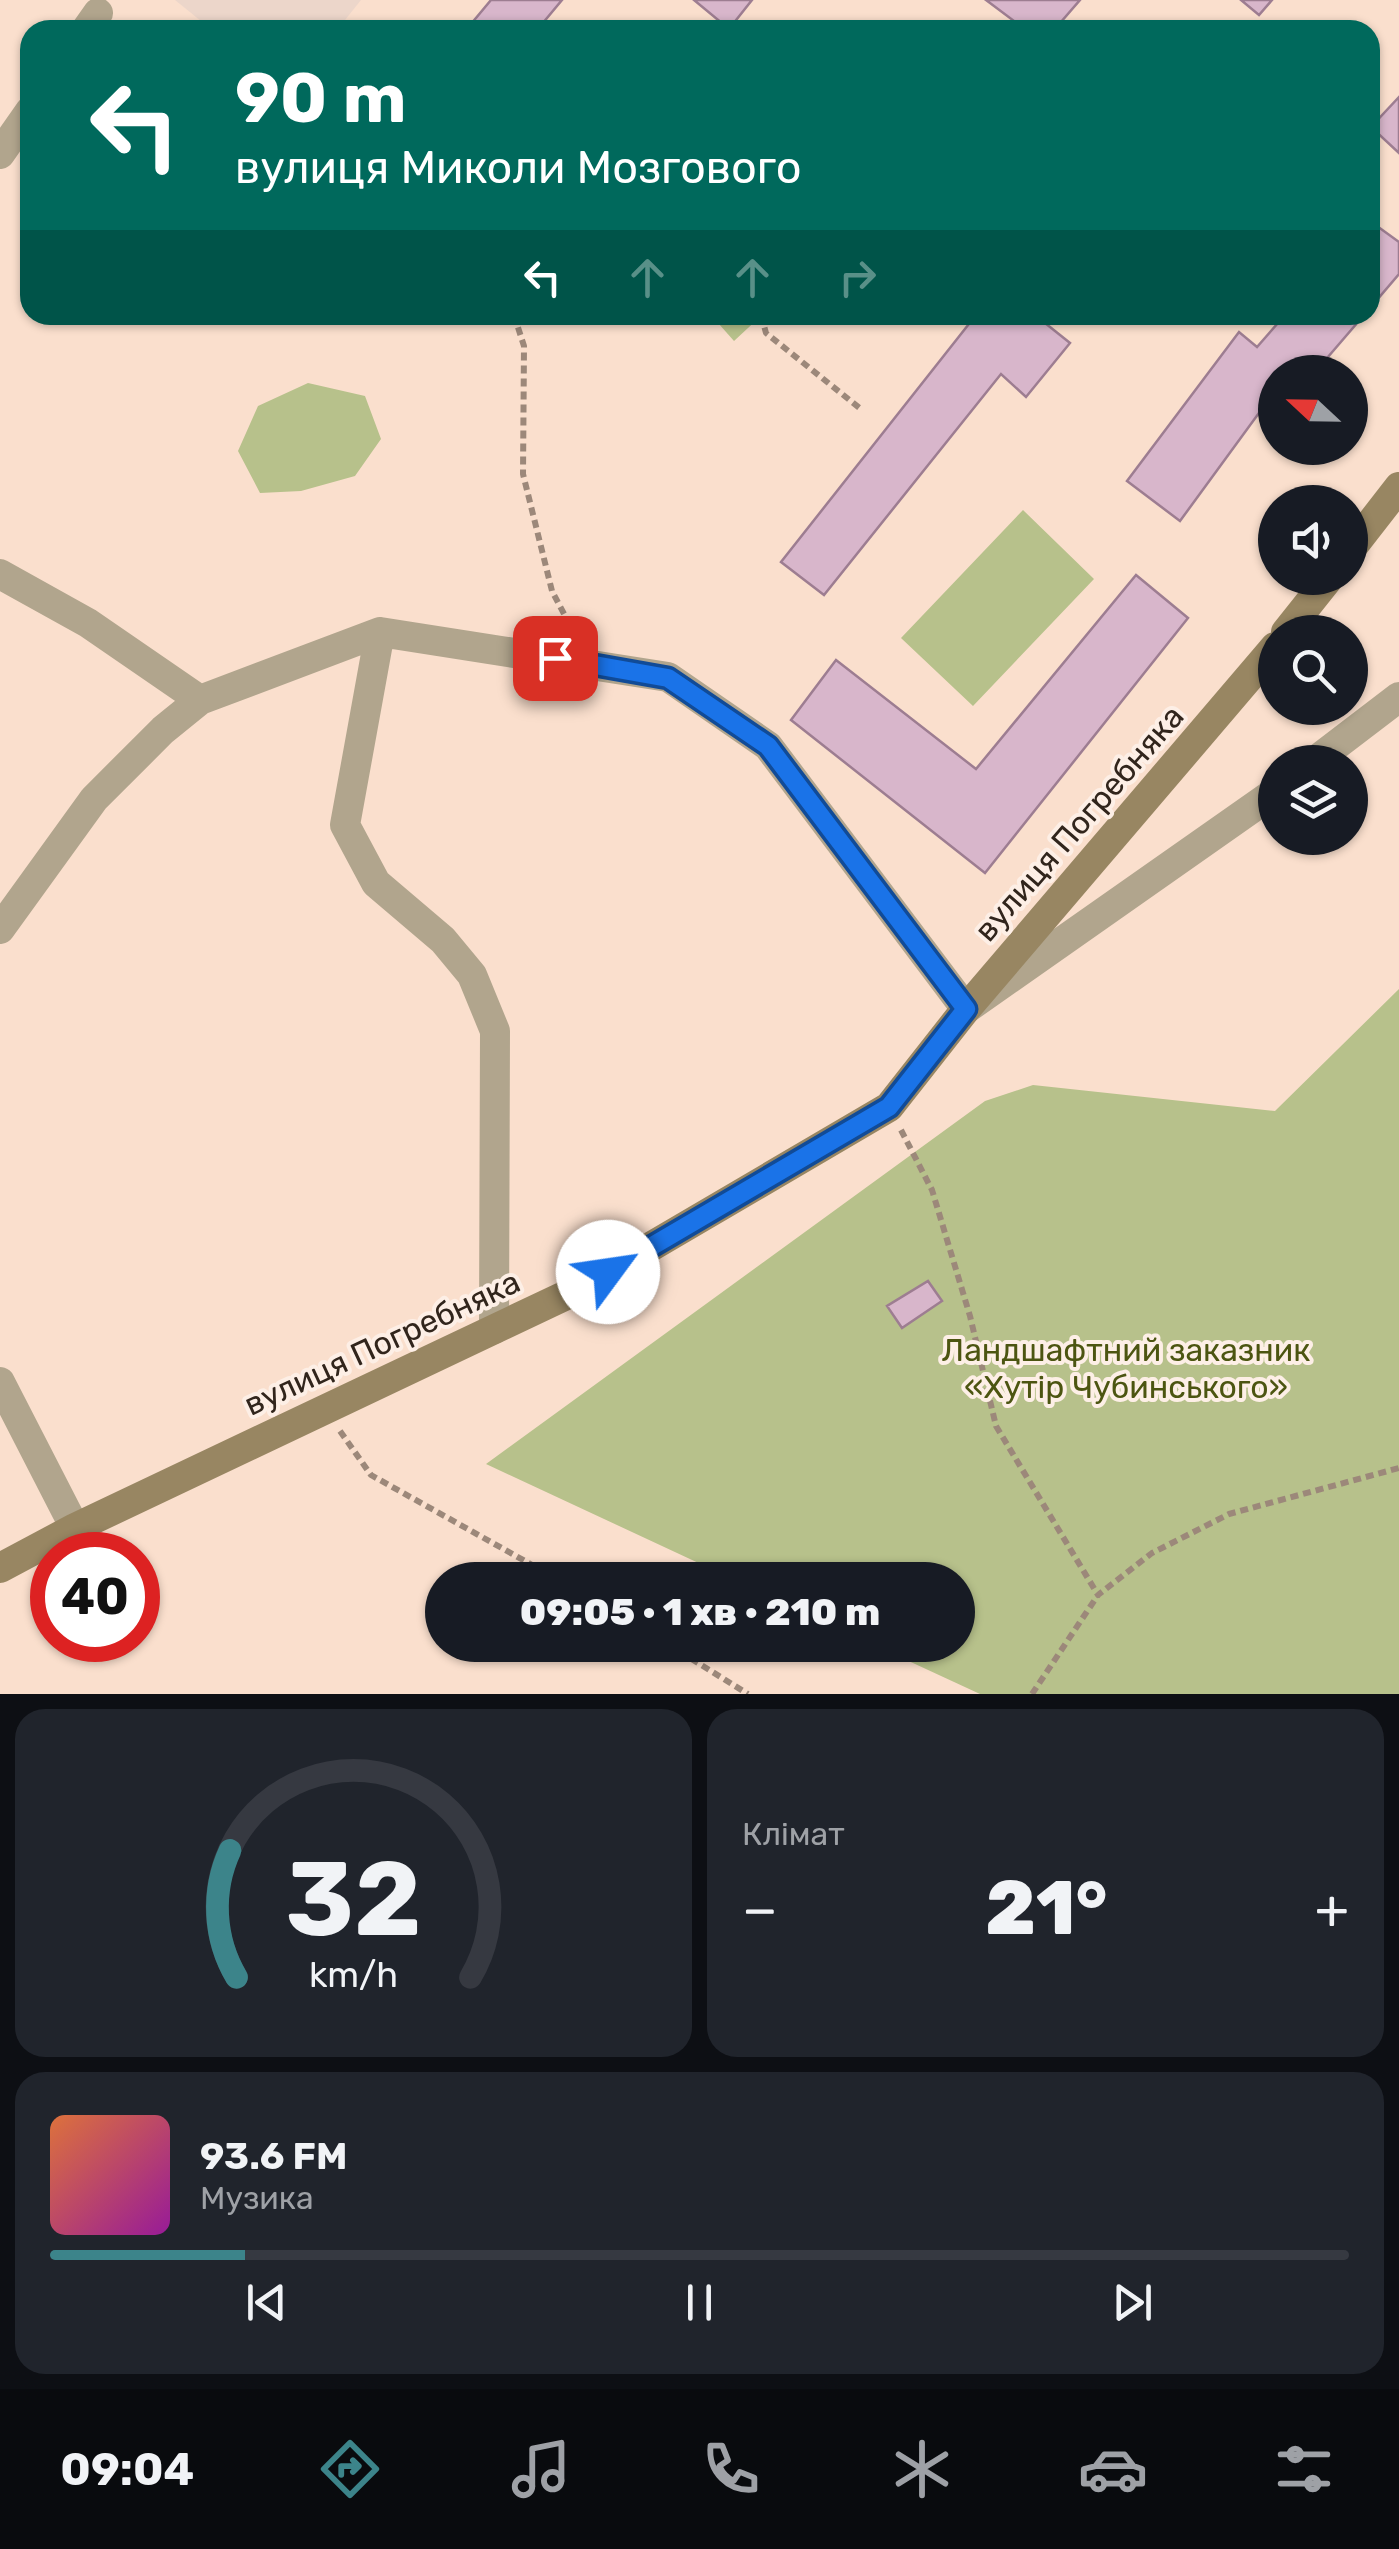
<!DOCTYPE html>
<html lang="uk">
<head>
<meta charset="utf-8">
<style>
	body { margin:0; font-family:Rubik,sans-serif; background:#20242c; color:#f1f3f6; height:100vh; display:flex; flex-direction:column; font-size:38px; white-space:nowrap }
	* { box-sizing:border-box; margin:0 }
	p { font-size:32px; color:#9ea1a6 }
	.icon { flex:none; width:55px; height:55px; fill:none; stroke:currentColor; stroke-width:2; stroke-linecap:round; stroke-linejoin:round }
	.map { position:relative; height:1694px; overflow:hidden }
	.sheet { display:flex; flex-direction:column; gap:15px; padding:15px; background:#0d0f14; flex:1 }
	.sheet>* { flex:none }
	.hud { position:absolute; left:20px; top:20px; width:1360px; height:305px; border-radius:30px; box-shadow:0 2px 8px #0004; background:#00695c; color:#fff; overflow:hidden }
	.needle { width:65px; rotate:292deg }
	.buttons { position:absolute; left:1258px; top:355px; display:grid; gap:20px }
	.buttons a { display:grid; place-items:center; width:110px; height:110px; border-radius:50%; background:#171b24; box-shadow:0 2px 8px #0004; font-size:50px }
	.speed { position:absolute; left:30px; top:1532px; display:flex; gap:20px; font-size:50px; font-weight:700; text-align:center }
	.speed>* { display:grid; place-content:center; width:130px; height:130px; border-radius:50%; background:#171b24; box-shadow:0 2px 8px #0004; line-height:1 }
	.speed .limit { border:15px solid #d22; background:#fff; color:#111 }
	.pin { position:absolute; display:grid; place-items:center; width:85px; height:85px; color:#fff; margin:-42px; border-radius:20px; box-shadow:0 5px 15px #0006 }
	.me { position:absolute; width:110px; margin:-55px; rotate:59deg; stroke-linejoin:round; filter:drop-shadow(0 0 8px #0008) }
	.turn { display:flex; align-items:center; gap:35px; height:210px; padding:0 50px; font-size:45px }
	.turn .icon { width:130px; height:130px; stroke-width:2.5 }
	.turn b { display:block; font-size:70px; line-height:85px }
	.lanes { display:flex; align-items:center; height:95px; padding:0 50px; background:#0003; justify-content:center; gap:50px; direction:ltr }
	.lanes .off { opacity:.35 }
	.big { font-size:75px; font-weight:800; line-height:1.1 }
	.sheet .tile { flex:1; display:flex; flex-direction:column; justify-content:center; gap:15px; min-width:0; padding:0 35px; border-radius:30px; background:#20242c }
	.sheet .dial { align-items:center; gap:0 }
	.dial svg { height:260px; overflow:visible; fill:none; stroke:#363941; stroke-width:7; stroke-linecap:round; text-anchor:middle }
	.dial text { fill:#f1f3f6; stroke:none }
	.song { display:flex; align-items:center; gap:30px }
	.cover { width:120px; height:120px; border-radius:15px; background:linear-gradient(135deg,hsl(20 70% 55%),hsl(300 70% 35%)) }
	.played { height:10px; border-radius:5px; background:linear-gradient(90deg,#3c848a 15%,#363941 15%) }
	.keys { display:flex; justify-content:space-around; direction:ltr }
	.heat { display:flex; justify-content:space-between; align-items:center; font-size:55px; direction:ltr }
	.sheet .tiles { flex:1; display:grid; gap:15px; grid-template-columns:1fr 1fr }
	.tile:last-child { grid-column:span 2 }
	.trip { position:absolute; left:425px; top:1562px; width:550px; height:100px; border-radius:50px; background:#171b24; box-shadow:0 2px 8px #0004; font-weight:800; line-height:100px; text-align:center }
	.tab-bar { display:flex; height:160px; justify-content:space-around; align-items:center; background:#090b0e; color:#9ea1a6 }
	.tab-bar .icon { width:70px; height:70px }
	.tab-bar .active { color:#3c848a }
	.tab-bar b { font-size:45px; color:#f1f3f6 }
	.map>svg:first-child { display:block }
	.education { fill:#ecd6ca }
	.green { fill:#b7c18b }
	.building { fill:#d8b6cb; stroke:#9d7d91; stroke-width:2.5 }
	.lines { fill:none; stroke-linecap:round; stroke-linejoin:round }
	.path { stroke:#9c887a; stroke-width:6; stroke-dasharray:8 5; stroke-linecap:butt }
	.street { stroke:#b1a58d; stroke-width:30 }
	.secondary { stroke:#988662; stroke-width:30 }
	.route-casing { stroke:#114b97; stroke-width:25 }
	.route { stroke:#1a73e8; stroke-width:18 }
	.labels { text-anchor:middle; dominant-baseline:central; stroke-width:8; stroke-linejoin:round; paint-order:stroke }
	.street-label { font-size:32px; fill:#31251c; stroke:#fdefe6 }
	.park-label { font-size:32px; fill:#4c5511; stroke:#fdefe6 }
</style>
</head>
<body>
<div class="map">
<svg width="1399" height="1694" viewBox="0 0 1399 1694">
	<rect width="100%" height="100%" fill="#fadfcd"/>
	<path class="education" d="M175,0H361L337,30H212Z"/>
	<path class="green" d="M711,315H762L734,341Z
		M308,383L365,396L381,439L355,476L301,491L260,493L238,451L258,406Z
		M1023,510L1094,579L973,706L901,638Z
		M1399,989V1694H980L874,1645H958V1580H735L486,1464L985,1101L1033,1085L1275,1111Z"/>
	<path class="building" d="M491,0H562L537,30H466Z
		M694,0H752L729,29Z
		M986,0H1080L1054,30H1026Z
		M1241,0H1272L1259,15Z
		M1399,97V153L1371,127Z
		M1370,221L1399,242V274L1370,308Z
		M976,315H1035L1070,343L1026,397L1001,374L824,595L781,562Z
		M1285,315H1364L1315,372H1275V391L1180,521L1127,481L1239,332L1257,347Z
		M1136,575L1188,618L985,873L791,720L836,660L976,769Z
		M928,1281L942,1301L902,1328L887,1306Z"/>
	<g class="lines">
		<path class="path" d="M514,315L524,346L523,474L552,591L573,631
			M761,315L766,333L862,410
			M901,1130L932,1190L970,1316L996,1426L1098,1595L1152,1553L1229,1514L1399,1468
			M340,1431L371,1475L559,1580
			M669,1645L748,1694
			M1032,1694L1098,1595"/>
		<path class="street" d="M86,30L98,13
			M0,154L30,111
			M0,574L88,623L200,700
			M380,632L345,825L376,883L443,940L472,975L495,1031L494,1329
			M1314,762L1399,697
			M0,929L94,799L163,730L200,700L380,632L668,677L768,746L966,1009L1275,792
			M0,1382L75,1528"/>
		<path class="secondary" d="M1350,550L1399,487
			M1286,632L1329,578
			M0,1568L75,1528L577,1290L889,1107L966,1009L1275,647"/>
	</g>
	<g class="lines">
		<g class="route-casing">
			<path id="route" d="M555,658L668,678L768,746L966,1009L889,1107L608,1272"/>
		</g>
		<use href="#route" class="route"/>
	</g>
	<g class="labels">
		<g class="street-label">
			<text transform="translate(1079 823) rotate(-49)">вулиця Погребняка</text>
			<text transform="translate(382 1343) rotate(-25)">вулиця Погребняка</text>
		</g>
		<g class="park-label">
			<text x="1126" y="1350">Ландшафтний заказник<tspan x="1126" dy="37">«Хутір Чубинського»</tspan></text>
		</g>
	</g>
</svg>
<div class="buttons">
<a><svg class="needle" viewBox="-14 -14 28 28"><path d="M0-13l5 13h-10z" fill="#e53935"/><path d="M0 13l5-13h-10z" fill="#9ea1a6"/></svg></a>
<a><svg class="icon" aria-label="sound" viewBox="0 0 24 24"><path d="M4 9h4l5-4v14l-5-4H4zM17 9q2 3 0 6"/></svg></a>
<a><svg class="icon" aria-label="search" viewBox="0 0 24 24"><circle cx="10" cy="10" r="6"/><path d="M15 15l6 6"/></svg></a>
<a><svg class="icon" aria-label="layers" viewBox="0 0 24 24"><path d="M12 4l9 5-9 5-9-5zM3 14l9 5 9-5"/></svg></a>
</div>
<div class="speed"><div class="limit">40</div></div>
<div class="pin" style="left:555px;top:658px;background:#d93025"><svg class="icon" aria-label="arrive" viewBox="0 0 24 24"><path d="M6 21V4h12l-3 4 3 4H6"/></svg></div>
<svg class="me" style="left:608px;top:1272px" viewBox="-20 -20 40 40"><circle r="19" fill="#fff"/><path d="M0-13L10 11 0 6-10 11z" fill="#1a73e8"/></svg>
<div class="trip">09:05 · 1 хв · 210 m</div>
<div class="hud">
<div class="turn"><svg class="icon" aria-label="left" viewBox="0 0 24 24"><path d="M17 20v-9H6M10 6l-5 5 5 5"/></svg><div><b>90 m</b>вулиця Миколи Мозгового</div></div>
<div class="lanes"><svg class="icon" aria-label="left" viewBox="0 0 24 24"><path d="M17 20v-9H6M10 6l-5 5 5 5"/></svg><svg class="icon off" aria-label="ahead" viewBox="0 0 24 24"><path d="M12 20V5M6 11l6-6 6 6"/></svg><svg class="icon off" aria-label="ahead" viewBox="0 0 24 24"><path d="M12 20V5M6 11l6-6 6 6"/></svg><svg class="icon off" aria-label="right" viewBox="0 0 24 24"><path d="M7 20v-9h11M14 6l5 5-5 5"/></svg></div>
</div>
</div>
<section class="sheet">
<div class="tiles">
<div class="tile dial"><svg viewBox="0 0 100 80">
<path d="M14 69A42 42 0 1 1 86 69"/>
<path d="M14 69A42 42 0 0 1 12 30" stroke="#3c848a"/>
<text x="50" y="56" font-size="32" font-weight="700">32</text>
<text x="50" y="72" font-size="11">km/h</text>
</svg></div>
<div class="tile"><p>Клімат</p>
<div class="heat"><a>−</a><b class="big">21°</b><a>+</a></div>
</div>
<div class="tile">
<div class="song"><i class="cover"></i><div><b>93.6 FM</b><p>Музика</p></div></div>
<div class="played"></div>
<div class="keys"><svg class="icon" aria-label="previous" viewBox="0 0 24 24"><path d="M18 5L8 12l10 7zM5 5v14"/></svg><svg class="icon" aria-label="pause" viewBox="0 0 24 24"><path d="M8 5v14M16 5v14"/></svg><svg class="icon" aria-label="next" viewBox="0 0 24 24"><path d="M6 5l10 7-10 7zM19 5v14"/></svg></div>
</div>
</div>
</section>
<nav class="tab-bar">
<b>09:04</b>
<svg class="icon active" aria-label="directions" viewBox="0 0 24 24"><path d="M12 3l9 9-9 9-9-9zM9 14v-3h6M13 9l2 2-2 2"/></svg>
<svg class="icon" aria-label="music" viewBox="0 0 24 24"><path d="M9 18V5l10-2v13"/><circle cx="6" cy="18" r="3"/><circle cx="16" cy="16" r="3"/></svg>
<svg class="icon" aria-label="phone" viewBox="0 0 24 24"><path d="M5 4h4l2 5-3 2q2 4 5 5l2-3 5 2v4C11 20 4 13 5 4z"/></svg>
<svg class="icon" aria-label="climate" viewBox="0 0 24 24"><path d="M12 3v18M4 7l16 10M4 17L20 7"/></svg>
<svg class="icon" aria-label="car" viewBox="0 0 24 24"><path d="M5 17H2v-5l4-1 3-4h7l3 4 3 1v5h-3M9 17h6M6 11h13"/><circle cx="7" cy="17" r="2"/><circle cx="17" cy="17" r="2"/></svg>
<svg class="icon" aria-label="filters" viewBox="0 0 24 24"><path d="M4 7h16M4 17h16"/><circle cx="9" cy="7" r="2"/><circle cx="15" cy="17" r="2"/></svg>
</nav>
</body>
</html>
